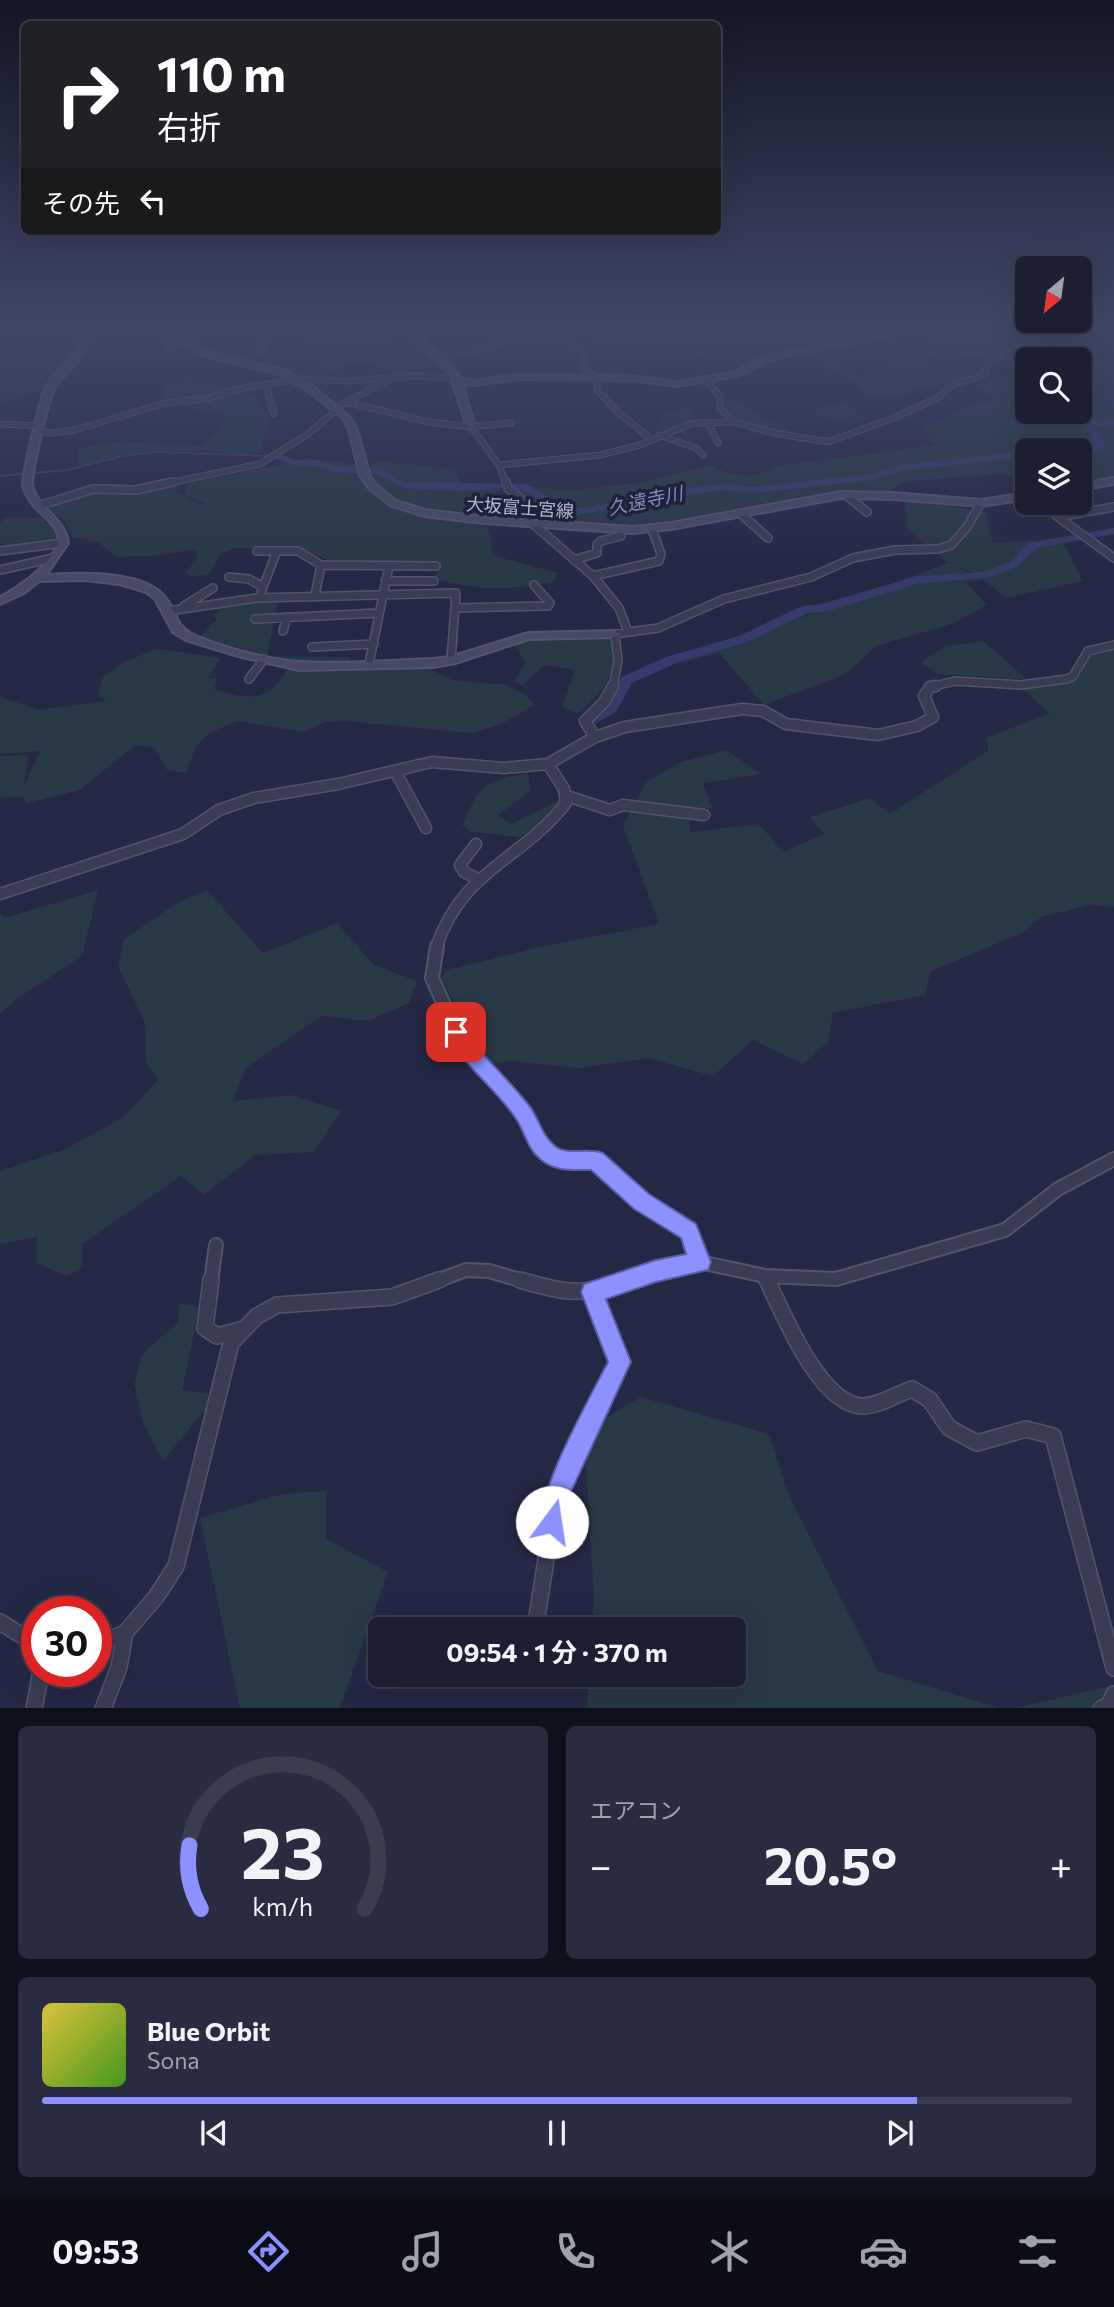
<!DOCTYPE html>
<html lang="ja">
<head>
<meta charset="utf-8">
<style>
	body { margin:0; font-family:Commissioner,"Noto Sans JP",sans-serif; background:#292b40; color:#f1f3f6; height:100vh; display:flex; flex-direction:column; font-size:26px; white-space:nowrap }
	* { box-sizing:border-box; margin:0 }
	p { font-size:23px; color:#a0a2ac }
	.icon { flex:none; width:38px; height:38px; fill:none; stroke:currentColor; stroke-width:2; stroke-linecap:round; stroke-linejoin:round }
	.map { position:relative; height:1708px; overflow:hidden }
	.side { display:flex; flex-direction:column; gap:18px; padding:18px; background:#0f101d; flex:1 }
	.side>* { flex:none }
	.hud { position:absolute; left:21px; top:21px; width:700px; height:214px; border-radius:10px; box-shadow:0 7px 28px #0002,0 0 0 2px #3a3c4f; background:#202124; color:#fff; overflow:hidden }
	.needle { width:46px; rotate:209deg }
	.fabs { position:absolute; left:1015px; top:256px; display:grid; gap:14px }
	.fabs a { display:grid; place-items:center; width:77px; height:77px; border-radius:10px; background:#1c1e34; box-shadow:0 7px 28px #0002,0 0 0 2px #3a3c4f; font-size:35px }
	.speed { position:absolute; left:21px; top:1596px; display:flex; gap:14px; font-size:35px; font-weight:700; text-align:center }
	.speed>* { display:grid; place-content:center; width:91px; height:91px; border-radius:50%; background:#1c1e34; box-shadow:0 7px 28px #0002,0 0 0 2px #3a3c4f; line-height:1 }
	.speed .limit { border:10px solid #d22; background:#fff; color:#111 }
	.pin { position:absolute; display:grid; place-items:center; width:60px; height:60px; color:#fff; margin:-30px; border-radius:14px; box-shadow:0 4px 10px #0006 }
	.me { position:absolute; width:77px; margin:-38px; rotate:14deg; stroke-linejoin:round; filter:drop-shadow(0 0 5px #0008) }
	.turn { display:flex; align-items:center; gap:24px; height:147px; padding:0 21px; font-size:32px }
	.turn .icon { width:91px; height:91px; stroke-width:2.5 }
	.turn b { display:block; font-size:49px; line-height:60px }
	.then { display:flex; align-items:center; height:66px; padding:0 21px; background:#0003; gap:14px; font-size:26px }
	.big { font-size:52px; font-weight:700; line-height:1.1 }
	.side .tile { flex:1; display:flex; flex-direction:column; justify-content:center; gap:10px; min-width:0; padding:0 24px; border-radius:10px; background:#292b40 }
	.side .dial { align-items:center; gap:0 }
	.dial svg { height:182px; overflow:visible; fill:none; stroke:#3a3c4f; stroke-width:7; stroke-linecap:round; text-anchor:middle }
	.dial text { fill:#f1f3f6; stroke:none }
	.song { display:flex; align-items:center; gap:21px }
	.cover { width:84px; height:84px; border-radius:10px; background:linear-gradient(135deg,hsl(50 70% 55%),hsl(100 70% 35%)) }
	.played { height:7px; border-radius:4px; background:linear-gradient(90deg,#8b92ff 85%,#3a3c4f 85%) }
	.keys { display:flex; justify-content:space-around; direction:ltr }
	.heat { display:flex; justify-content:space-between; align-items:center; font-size:38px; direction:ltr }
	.side .tiles { flex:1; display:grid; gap:18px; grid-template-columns:1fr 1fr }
	.tile:last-child { grid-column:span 2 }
	.trip { position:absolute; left:368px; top:1617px; width:378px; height:70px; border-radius:10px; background:#1c1e34; box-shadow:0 7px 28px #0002,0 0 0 2px #3a3c4f; font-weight:700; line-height:70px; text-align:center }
	.tabs { display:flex; height:112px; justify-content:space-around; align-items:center; background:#0b0c15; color:#a0a2ac }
	.tabs .icon { width:49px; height:49px }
	.tabs .on { color:#8b92ff }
	.tabs b { font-size:32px; color:#f1f3f6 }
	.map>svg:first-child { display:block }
	.green { fill:#273846 }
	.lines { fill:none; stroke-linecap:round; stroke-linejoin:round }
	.stream { stroke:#363b6b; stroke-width:2 }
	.river { fill:#363b6b; fill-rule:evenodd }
	.street-far4-casing { stroke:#52546b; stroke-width:7 }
	.street-far3-casing { stroke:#52546b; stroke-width:10 }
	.street-far2-casing { stroke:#52546b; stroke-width:13 }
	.street-far1-casing { stroke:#52546b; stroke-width:16 }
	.street-casing { stroke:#52546b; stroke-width:18 }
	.secondary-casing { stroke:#52546b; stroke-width:4 }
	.street-far4 { stroke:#3a3c54; stroke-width:5 }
	.street-far3 { stroke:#3a3c54; stroke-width:7 }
	.street-far2 { stroke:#3a3c54; stroke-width:10 }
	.street-far1 { stroke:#3a3c54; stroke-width:12 }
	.street { stroke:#3a3c54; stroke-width:15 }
	.secondary { fill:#474967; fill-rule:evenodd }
	.route { fill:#8b92ff; stroke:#5a5fa6; stroke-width:2 }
	.labels { text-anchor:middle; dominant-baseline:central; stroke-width:7; stroke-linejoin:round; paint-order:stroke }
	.far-street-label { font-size:18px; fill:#b7b9ce; stroke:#1e213a }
	.far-water-label { font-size:19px; font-style:italic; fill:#848abb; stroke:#1e213a }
</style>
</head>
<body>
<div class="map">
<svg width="1114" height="1709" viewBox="0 0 1114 1709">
	<rect width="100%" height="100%" fill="#252845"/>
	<path class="green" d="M597,325H729L731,330L791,335L797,329L818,330L821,335C786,357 750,334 717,352L725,357L724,362L717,363L680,347L671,349L643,343L587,340Z
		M933,325H1003L990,334L1024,342C989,356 960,366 927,340L928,335L915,331Z
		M337,329L364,340L389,337L396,344L427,350L440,365L394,374L373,364L359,363L345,366L336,373L319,377H299L298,372L339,355L302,340L304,331Z
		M895,343L956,357L925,355L922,358L929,362L930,368C952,368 943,360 970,371L960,380L921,388L906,395L871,396L866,395L850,379L814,363L830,358L860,377L880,373L882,369L875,366L901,360L904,357L891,348Z
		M44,344L48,351H79L48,387L0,404V349Z
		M1099,361L1114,363V477L1080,483V450H1027V475L997,474L903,482L890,493L797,496L796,500C710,514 623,536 535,520L511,485L569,490L638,483L711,465C729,475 753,481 772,467L936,445L923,430L978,402L992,403L994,398L978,385L996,377L1027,374V411H1080V363Z
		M188,378C213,382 234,392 258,396C257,408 261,411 270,417L260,453L235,455L205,450L121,455L78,467V448L123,441L202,446L219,432L227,416L175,405L164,397L163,386Z
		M723,400L739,401L762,417L804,437L735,422L720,409Z
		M843,402L865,418L851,425L818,415L815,408Z
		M691,408L692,422L685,425L688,437L672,429L656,437V428L665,411Z
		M308,459L357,464C360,472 363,483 368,489C396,519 446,520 483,523L490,532L492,555L558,573L553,582C507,590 480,591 435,579L438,566L335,563L305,550L238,548L221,553L209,575L192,576L184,573L198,559L196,549L152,556L117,557L98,542L72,537L65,521L50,511L52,504L94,490L178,483L177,492L197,503L209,505L184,494L189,483Z
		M383,462L455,469L462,486L496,483L501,489L486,499L493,515C463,514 403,513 380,490C373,483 372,474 370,464Z
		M905,499L985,512L993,543L1061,539L1083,581L1007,598L974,573L956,566L982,580L966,582L987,605L952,624L876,646L846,674L764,705L719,653L676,664L948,563L907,529Z
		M4,518H42L57,533L56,541L11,547L0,543V524Z
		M279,599L267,656L350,657L349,661H292L198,638L217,619L213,615L219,611L215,606Z
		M611,638C619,676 604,690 577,714L562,707L575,670L544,665L523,685L514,681L526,662L513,644L533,639Z
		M983,641L1027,679L937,674L921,662L946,646Z
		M157,649L221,658L207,679L217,677L214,689C248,700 269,703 288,668L424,666L452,680L506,685L527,696L535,705L497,726L471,733L344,721L325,722L304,732L237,721L209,733L196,746L186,773L167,770L154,748L135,745L80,790L27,803L22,797L0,798V756L28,755L24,786L40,751L0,754V697L39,710L106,701L98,694L102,678L122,663Z
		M1114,650V907L1090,905L1041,917L1022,933L931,971L925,995L833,1013L828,1042L803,1064L753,1040L713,1076L648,1058L579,1068L511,1061L484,1065L442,978L446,970L539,947L659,924L623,826L646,782L681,762L726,750L761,774L703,783L712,808H690V832L759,824L783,852L824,834L810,817L870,798L890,814L989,750L986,738L1050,713L1020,687L1063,684L1078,678L1091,656Z
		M528,773L531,790L498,815L511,824L560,800L553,814L520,837L471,832L462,825C481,783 483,782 528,773Z
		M98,890L82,956L18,998L0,1014V914L5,918Z
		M207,890L263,953L337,923L374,965L417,981L409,1003L368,1021L321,1016L246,1068L233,1101L291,1095L341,1111L314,1152L255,1155L204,1195L181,1176L82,1244L83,1267L67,1276L37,1263V1237L0,1244V1171L66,1149L125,1116L158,1080L146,1062L145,1023L118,966L124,939L179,902Z
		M179,1303L200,1307L182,1390L208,1393L209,1405L163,1461L143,1422L134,1385L142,1354L178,1322Z
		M641,1397L769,1434L789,1496L878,1671L1000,1708H587L589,1675H733V1629H592L594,1600L584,1431Z
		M326,1491V1539L388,1572L340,1708H240L200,1518L282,1494Z
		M1114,1685V1708H1015Z"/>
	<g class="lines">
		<path class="stream" d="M0,476L67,470L123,456L156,452L270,456"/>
		<path class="river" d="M1087,421H1114V427L1096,426L1106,444L1104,450L1080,455V450H1077L1096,446L1085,423Z
			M1027,451V457L901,471L873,480L754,493L725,490L691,494L637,508L620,507L579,515L558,511L523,490L501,488L464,491L402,488L377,474L334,472L310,465L295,466L267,455L272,452L296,460L311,459L335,466L379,468L404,482L526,484L565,506L579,509L620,501L637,502L691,488L725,484L754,487L872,474L899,465Z
			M1114,528V534L1036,548L1018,566L990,577L917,584L828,611L808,613L747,642L676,663L632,683L616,712L594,724L587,719L605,706L611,692L622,677L666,657L739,636L802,606L822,604L917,576L984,572L1010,562L1028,543Z"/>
		<g class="street-far4-casing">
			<path id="street-far4" d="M83,325L86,335L131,326
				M555,325L567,333L562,340L583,351L584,368L598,379L597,390L620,414L651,439
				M858,325L864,340
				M0,326L3,325
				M166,333L181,327L215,325
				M167,348L184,343
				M435,357L478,351L523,333L564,336
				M243,362L262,352L264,336
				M706,380L720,397V409L734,422
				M266,385L274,414
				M346,402L429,422L471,427L511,423
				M708,422L718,443
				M0,424L39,426
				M471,427L499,465L506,484
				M38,431L52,433L75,430L165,403L209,398L233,390L297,379L348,381L416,376L457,378
				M659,435L696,448L703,455
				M499,465L600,455L640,445L693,423L734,422L774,433L828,442L896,417L937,398L951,386L983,375L989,361L1023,347L1044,334L1099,325
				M164,484L260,464L308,434L346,402L389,380"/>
		</g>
		<g class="street-far3-casing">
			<path id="street-far3" d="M506,482L508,488L520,498L532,523L593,576L619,608L628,632
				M846,495L867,512
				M1044,502L1058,517L1114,558
				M38,506L93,489L136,490L172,482
				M740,513L768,538
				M1058,517L1114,507
				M0,551L63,543
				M257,551H298L321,565L436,566
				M574,560L597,553V545L601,541L621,536
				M0,570L53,558
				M593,576L659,561L661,554L652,529
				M229,577L249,579L263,587
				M385,581H434
				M315,595L321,565
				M259,598L276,553
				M184,606L213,588
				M456,608L548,606L550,603L534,585
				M168,611L257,598L456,593L451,660
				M255,619L379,613
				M283,631L287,617
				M312,647L374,644
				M369,664L389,566
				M249,679L264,659
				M613,687L618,661L615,634L658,628L724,599L811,577L853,558L895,550L938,549L951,545L967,527L981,503
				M930,687L955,681L1021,685L1067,679L1073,676L1088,651L1114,645"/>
		</g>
		<g class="street-far2-casing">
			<path id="street-far2" d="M595,737L585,721L604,702L613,686
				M395,771L426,828
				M567,796L610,810L623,805L704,815
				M476,844L460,865L464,872L478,879
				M0,894L183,834L219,810L254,798L338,784L432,762L504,768L548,764L595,737L625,727L742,709L763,711L786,724L878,735L917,726L933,717L924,696L930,687L936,686
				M436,948C462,869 521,861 566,803L564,789L548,764"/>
		</g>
		<g class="street-far1-casing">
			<path id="street-far1" d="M437,946L432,978L462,1045L524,1114L539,1144L560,1160H595L642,1201L689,1231L700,1262
				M765,1276L768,1282
				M211,1282L216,1245
				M434,1282L466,1270L489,1271L527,1282
				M623,1282L656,1271L700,1262L765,1276L836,1279L1005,1230L1058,1189L1114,1159"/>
		</g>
		<g class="street-casing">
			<path id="street" d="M211,1280L205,1328L217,1336L244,1329
				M520,1280C570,1294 579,1296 629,1280
				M767,1280C783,1313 819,1403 861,1406C877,1407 897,1394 912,1389L930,1400L949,1428L977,1443L1026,1429L1053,1436L1114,1668
				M0,1622L37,1645
				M535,1629L556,1497L620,1362L592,1292
				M96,1645L125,1633L156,1597L176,1566L231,1343L257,1316L277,1305L392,1297L439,1280
				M34,1709L41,1671
				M103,1709L119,1667L125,1633
				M1101,1709L1109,1705L1114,1694"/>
		</g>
		<g class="secondary-casing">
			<path id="secondary" d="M124,325H136L169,331L210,352L286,370L311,385L350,417L357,430L370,476L375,484L396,501L425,510L484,517L632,527L671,523L841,492L893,493L981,500L1027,493V499L981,506L893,499L841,498L671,529L632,533L484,523L424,516L390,505L369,488L360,476L349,430L343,418L305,389L280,374L204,356L164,335Z
				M420,325H428L425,342L453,367L460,378L474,381L516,375L631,376L677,382L733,372L762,357L787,351L864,338L920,325H932L864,342L788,355L768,361L738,376L677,386L631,380L516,379L474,385L462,383L475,427L471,430L467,427L450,374L417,342Z
				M86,333L90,335C88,356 66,371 54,389C49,396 31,476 32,484C37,510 65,517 68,543L46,575C78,573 141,570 164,596C178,612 174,627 196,636C225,648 268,660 300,662C343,665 389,660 433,659L450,657L528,633L615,631L621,634L615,637L529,639L455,663L433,667L299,670L238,656L186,640L173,632L155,599L146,592L120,584L85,580L39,581L24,593L0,604V597C17,589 67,555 57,532C49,515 29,510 23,485C22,477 40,400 44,391C51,376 71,358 81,345L82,335Z
				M1114,478V484L1080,490V484Z"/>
		</g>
		<use href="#street-far4" class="street-far4"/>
		<use href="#street-far3" class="street-far3"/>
		<use href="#street-far2" class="street-far2"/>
		<use href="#street-far1" class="street-far1"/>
		<use href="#street" class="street"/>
		<use href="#secondary" class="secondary"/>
	</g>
	<linearGradient id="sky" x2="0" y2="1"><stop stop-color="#141626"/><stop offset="0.58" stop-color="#404868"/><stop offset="1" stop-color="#404868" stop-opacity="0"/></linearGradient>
	<rect width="1114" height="564" fill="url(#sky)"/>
	<path class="route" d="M456,1024L462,1026L469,1039C489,1061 510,1082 528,1104C539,1117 541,1135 555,1146C567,1156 588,1147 603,1153L649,1194L696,1224L711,1262L708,1270L656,1282L606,1299L631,1362L568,1498L561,1531L552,1535L543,1531C530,1501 592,1394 608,1362L581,1292L584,1284L656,1260L686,1254L681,1238L634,1209L591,1170C573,1170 554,1172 540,1159C528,1149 525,1134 518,1122C498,1089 463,1068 447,1032L449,1026Z"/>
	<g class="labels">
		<g class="far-street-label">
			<text transform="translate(520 507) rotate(4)">大坂富士宮線</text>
		</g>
		<g class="far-water-label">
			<text transform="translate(645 500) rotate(-12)">久遠寺川</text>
		</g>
	</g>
</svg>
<div class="fabs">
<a><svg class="needle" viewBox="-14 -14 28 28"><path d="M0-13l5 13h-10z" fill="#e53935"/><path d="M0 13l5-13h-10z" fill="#a0a2ac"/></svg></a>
<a><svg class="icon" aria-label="search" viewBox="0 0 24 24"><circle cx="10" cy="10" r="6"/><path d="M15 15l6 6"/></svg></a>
<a><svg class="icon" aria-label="layers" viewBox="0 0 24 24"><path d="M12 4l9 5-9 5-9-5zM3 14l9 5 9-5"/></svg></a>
</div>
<div class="speed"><div class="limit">30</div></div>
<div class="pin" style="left:456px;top:1032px;background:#d93025"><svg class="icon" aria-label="arrive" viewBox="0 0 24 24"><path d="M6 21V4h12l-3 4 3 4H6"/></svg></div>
<svg class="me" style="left:552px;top:1522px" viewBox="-20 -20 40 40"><circle r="19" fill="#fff"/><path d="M0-13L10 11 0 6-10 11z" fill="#8b92ff"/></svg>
<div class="trip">09:54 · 1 分 · 370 m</div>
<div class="hud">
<div class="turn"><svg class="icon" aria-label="right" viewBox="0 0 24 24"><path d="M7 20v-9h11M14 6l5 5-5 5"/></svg><div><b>110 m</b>右折</div></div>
<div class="then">その先<svg class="icon" aria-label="left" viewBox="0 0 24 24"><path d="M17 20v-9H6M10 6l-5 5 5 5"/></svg></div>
</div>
</div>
<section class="side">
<div class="tiles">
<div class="tile dial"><svg viewBox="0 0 100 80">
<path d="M14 69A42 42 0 1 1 86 69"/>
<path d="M14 69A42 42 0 0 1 9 41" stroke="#8b92ff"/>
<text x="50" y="56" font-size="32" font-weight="700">23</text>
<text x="50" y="72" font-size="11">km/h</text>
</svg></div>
<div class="tile"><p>エアコン</p>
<div class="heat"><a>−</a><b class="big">20.5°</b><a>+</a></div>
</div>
<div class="tile">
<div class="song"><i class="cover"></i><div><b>Blue Orbit</b><p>Sona</p></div></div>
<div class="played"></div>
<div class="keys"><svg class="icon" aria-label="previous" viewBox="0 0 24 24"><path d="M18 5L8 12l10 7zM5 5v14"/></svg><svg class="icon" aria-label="pause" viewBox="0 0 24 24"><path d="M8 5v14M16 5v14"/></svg><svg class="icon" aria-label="next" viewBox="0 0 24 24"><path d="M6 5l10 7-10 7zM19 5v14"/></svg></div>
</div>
</div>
</section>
<nav class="tabs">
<b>09:53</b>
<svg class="icon on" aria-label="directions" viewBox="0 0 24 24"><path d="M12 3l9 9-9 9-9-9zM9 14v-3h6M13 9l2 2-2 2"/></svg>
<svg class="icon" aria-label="music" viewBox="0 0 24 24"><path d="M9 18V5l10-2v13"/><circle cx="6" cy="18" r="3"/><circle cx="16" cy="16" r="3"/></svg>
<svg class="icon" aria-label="phone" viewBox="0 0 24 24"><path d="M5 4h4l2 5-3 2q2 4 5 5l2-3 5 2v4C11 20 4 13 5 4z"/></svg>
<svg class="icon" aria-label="climate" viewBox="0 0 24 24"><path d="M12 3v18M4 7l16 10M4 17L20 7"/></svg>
<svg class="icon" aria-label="car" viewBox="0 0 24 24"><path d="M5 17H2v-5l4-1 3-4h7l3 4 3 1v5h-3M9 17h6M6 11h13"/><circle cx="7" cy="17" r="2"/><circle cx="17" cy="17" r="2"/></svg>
<svg class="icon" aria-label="filters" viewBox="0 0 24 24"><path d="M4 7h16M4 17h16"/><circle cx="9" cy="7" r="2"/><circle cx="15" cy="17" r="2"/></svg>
</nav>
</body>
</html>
